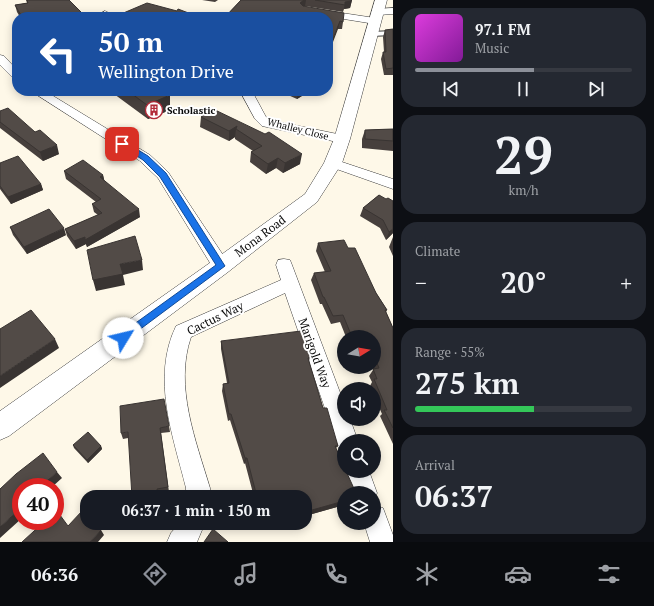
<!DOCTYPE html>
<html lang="en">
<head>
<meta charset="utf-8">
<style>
	body { margin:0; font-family:"PT Serif",serif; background:#242831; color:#f1f3f6; height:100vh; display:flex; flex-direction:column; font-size:15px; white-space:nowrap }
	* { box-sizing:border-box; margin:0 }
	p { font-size:13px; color:#9ea1a6 }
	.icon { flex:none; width:22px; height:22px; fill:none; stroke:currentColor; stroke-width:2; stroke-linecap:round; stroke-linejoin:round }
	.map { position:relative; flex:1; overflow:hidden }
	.sheet { display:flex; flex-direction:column; gap:8px; padding:8px; background:#0d0f14; width:261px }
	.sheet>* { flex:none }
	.guide { position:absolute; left:12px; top:12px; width:321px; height:84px; border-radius:16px; box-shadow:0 2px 10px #0003; background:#1a4fa0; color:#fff; overflow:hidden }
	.needle { width:26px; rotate:79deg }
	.controls { position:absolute; left:337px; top:330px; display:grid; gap:8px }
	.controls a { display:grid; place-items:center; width:44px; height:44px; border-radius:50%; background:#171b24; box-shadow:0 2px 10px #0003; font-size:20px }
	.speed { position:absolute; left:12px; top:478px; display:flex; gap:8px; font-size:20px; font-weight:700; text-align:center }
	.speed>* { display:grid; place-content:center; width:52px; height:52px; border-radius:50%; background:#171b24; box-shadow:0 2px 10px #0003; line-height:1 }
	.speed .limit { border:6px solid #d22; background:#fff; color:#111 }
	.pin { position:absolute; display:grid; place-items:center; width:34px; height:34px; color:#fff; margin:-17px; border-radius:8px; box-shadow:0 2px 6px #0006 }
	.me { position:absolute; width:44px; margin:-22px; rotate:54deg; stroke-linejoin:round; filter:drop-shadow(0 0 3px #0008) }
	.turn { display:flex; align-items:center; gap:14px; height:84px; padding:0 20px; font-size:18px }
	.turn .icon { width:52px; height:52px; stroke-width:2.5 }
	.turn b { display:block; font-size:28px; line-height:34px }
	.big { font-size:30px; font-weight:700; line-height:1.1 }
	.sheet .widget { flex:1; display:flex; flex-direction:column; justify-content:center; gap:6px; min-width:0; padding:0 14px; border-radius:16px; background:#242831 }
	.sheet .dial { align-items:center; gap:0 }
	.dial b { font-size:52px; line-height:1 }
	.song { display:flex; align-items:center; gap:12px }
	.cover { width:48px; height:48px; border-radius:6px; background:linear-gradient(135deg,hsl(300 70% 55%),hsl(290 70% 35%)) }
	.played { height:4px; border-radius:2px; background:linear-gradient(90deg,#8c9099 55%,#363941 55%) }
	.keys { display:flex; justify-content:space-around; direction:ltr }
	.heat { display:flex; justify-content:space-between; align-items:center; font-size:22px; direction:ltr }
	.charge { height:6px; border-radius:3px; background:linear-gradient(90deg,#34c759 55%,#363941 0) }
	.trip { position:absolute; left:80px; top:490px; width:232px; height:40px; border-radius:16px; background:#171b24; box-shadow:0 2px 10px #0003; font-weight:700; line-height:40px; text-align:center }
	.tab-bar { display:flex; height:64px; justify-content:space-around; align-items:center; background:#090b0e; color:#9ea1a6 }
	.tab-bar .icon { width:28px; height:28px }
	.tab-bar .current { color:#8c9099 }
	.tab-bar b { font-size:18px; color:#f1f3f6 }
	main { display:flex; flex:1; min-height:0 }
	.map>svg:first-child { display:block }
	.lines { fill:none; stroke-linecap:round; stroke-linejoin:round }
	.pedestrian-casing { stroke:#3d3d3d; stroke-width:2 }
	.minor-casing { stroke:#3d3d3d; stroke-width:1 }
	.tertiary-casing { stroke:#3d3d3d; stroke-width:1 }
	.pedestrian { fill:#fff; fill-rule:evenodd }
	.minor { fill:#fff; fill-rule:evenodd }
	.tertiary { fill:#fff; fill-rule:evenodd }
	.wall { fill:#47403d }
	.shaded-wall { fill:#393432 }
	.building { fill:#524b47; stroke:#393432 }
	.route { fill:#1a73e8; stroke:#114b97 }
	.labels { text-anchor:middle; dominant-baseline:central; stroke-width:4; stroke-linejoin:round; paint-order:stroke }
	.far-poi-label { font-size:10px; font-weight:bold; fill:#0a0a0a; stroke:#fff; text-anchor:start }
	.far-street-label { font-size:10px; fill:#0a0a0a; stroke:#fff }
	.street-label { font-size:12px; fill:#0a0a0a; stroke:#fff }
</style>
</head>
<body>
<main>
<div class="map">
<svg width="393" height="542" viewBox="0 0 393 542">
	<rect width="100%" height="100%" fill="#fef8e8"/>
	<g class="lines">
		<g class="pedestrian-casing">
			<path id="pedestrian" d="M393,31V35L371,36L367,34L371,32Z"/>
		</g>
		<g class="minor-casing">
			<path id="minor" d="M393,8V14L378,15L373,12L378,9Z
				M322,10L375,18L380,21L375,24L319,15L317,13Z
				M105,11L117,17L102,16L100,14Z
				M0,55L4,56L17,70V79L13,78L0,65Z
				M31,91H45L150,155L168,172L227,261L229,266L227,271L221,272L215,271L158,178L140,161Z
				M240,91H252L266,117L270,120L342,135L347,136L349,139L347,142L342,143L262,126L255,119Z
				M333,159L393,179V189L328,166L326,163L328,160Z
				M284,259L290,260L292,265L344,403V419H350L358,441H344V451L339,449L285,293L191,337C174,386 196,441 210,488V497H186V488C173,436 151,378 176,326L281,280L276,265L278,260Z
				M347,471H369L377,493L374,500V493H353Z
				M374,505L383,508L393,535V542H370L364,523H374Z
				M180,523H205L197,542H167L171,533Z"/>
		</g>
		<g class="tertiary-casing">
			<path id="tertiary" d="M375,0H387L350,139L342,163L317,202L228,272L9,436L0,440V411L214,260L305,194L324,163L334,139Z"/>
		</g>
		<use href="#pedestrian" class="pedestrian"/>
		<use href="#minor" class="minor"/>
		<use href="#tertiary" class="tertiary"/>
	</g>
	<path class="wall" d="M26,0H69L86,17H20L17,12L15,5L27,3Z
		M202,0H218L215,2Z
		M241,0H352L350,8L344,9L343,12L305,6L304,7L343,22L342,29H338L328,17H225Z
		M393,29V75H384L381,59L383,52H384L383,37L385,30Z
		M113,91H164L170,110L148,119L114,94Z
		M279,91H310L297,99Z
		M213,109L300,164L283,173L276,168L266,174L250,162L251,152L253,151L235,139V137L229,141L200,127L201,117Z
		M0,111L59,154L43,161L0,128Z
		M393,129V151L362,148V139L365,130Z
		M0,163L41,184L43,190L11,204L0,189Z
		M64,171L103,175L104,180L140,217L87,247L86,244L76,249L67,236L65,229L98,215L94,212L92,204L96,202L66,179Z
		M379,195L393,233L386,240L380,228L360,216L363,208Z
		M10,227L66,235L27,254L13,235Z
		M393,237V256L389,247Z
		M318,243L348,248L387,310L386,312L393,328V444L380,416L382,414L374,396V389H371L370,386L372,382L369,376L373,370L372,367H374V337H346L340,322L331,324L322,304H320L311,280L314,273L325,272L316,251Z
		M221,341L310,357L309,361L323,408L338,446L336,448L344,505L305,516V497H254L245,463L244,464L230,420L228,421L222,391L223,384L227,383L221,349Z
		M169,426L170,432L161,433L169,492L158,494L128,438L123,439L121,433Z
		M73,445L101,446L102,449L88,463L74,448Z
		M260,523H272L261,525Z"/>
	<path class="shaded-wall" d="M304,0H306L305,6L299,10L300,3Z
		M352,0L350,8L344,9L345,2Z
		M340,21L338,29L328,55V51Z
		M298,91H310L297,99Z
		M170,95V110L148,119L147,105Z
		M237,126L236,129L235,137L229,141V131Z
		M57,145L59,154L43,161L40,152Z
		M302,154L300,164L283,173L285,163Z
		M278,158L276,168L266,174L268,164Z
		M103,175L105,183L100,177Z
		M41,184L43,190L11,204L8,197Z
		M139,209L140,217L87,247L86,244L76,249L74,241Z
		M64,228L66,235L27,254L24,247Z
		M393,229V233L386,240L389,232Z
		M142,260L143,270L123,275L125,285L96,291L93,280L120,264Z
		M55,339L59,348L0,388V376Z
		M101,446L102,449L88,463L87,460Z
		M245,458H247L245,463L244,464Z
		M57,472L62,478L52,487H40Z
		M344,501V505L305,516V512Z
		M21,508V519L0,538V527Z
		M101,530L104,535L98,542H90Z"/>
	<path class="building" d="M27,0H69L86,17H22L15,5L28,3Z
		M241,0H304L300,3L303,6L344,13L343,22L340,21L328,51V17H288L279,16L277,17H225Z
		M315,0H352L351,1L345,2V5Z
		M147,3L177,11L178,9L199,17H114Z
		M393,29V68L386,69L383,52H386L385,30Z
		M128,91H164L170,95L147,105Z
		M8,108L35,132L40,130L57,145L40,152L0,122V111Z
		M213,109L265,134L269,132L302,154L285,163L278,158L268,164L251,152L262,146L236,129L237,126L229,131L201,117Z
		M393,129V141L365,139V130Z
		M18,156L41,184L8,197L0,186V163Z
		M83,160L103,175L100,177L139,209L85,240V237L74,241L65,229L102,213L92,204L101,199L64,171Z
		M379,195L386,199L388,198L393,201V229L389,232L383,220L363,208Z
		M49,209L64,228L24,247L10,227Z
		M135,236L142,260L120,264L123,274L93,280L87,250Z
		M344,240L348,248H355L376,293L387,310H385L393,328V428L384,410H387L374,379H377L373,369L379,368L374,356V337H352L343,315L333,316L324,297H323L314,273L331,271L318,243Z
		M31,310L55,339L0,376V329Z
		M301,331L310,357L308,358L323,408H327L338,446H335L344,466V471H346L356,493H344V501L305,512V497H257L247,458H245L231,414H229L223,384L229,383L221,341Z
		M164,399L169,426L160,428L168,487L157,489L158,497H132L128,432L121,433L120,406Z
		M88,432L101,446L87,460L73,445Z
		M43,453L57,472L40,487H21V508L0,527V489L16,474Z
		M83,510L87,514V523H95L101,530L90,542H22L45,521H55V512L57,511L68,526Z
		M213,529L228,542H204Z"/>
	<path class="route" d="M120,142H125L148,156L166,173L225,266L123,342L119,341L118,338L119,335L216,265L160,177L143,160L120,145Z"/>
	<defs>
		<g id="building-ring" transform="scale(0.9)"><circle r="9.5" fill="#fff" stroke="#b22a38" stroke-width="1.5"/><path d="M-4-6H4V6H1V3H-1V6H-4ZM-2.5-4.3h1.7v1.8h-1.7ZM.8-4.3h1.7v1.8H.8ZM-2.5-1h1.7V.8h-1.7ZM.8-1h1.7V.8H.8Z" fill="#b22a38"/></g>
	</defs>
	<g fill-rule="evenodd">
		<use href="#building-ring" x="154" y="110"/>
	</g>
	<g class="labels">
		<g class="far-poi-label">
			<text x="167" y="110">Scholastic</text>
		</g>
		<g class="far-street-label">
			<text transform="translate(298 129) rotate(14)">Whalley Close</text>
		</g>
		<g class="street-label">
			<text transform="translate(260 236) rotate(-37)">Mona Road</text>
			<text transform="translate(215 318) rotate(-26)">Cactus Way</text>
			<text transform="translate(315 353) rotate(70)">Marigold Way</text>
		</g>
	</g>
</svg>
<div class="controls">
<a><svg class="needle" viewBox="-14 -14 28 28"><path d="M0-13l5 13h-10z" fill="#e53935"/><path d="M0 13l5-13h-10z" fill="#9ea1a6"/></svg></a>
<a><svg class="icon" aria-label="sound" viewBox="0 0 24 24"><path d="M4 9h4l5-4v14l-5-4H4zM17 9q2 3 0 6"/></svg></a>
<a><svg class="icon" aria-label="search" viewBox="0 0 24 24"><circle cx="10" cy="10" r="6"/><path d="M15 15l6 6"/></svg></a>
<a><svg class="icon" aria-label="layers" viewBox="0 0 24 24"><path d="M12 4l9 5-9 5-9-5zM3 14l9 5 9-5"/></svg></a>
</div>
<div class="speed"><div class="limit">40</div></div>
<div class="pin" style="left:122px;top:144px;background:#d93025"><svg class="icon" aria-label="arrive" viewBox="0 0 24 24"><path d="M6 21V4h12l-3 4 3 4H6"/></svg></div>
<svg class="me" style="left:123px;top:338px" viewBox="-20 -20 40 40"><circle r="19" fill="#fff"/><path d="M0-13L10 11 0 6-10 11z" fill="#1a73e8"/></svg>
<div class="trip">06:37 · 1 min · 150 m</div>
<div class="guide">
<div class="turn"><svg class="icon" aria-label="left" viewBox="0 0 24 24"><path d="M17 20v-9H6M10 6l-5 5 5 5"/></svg><div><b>50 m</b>Wellington Drive</div></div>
</div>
</div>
<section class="sheet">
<div class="widget">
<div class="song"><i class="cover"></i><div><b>97.1 FM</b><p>Music</p></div></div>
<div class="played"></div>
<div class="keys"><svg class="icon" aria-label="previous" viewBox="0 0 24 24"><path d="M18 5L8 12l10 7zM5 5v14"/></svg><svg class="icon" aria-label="pause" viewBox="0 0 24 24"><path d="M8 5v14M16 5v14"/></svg><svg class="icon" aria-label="next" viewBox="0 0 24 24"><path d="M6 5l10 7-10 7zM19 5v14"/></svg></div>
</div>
<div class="widget dial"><b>29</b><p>km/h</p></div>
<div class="widget"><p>Climate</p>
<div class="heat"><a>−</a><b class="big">20°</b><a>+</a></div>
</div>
<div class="widget"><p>Range · 55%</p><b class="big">275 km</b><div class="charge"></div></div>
<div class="widget"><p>Arrival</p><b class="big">06:37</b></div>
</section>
</main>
<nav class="tab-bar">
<b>06:36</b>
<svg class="icon current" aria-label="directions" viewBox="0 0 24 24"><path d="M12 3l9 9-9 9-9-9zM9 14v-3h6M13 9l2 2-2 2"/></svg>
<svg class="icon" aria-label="music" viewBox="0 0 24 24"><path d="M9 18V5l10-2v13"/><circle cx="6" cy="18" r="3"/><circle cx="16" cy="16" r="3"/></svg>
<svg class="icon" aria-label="phone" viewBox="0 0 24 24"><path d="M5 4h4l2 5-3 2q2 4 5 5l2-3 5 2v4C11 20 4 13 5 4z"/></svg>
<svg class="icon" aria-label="climate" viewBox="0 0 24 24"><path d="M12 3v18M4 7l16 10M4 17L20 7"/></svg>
<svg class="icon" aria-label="car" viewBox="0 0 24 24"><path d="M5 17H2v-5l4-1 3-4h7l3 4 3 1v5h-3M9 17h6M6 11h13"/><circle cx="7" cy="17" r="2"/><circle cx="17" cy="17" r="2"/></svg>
<svg class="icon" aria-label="filters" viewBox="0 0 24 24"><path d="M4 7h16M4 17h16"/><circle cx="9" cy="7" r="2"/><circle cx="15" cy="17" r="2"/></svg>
</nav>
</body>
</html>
